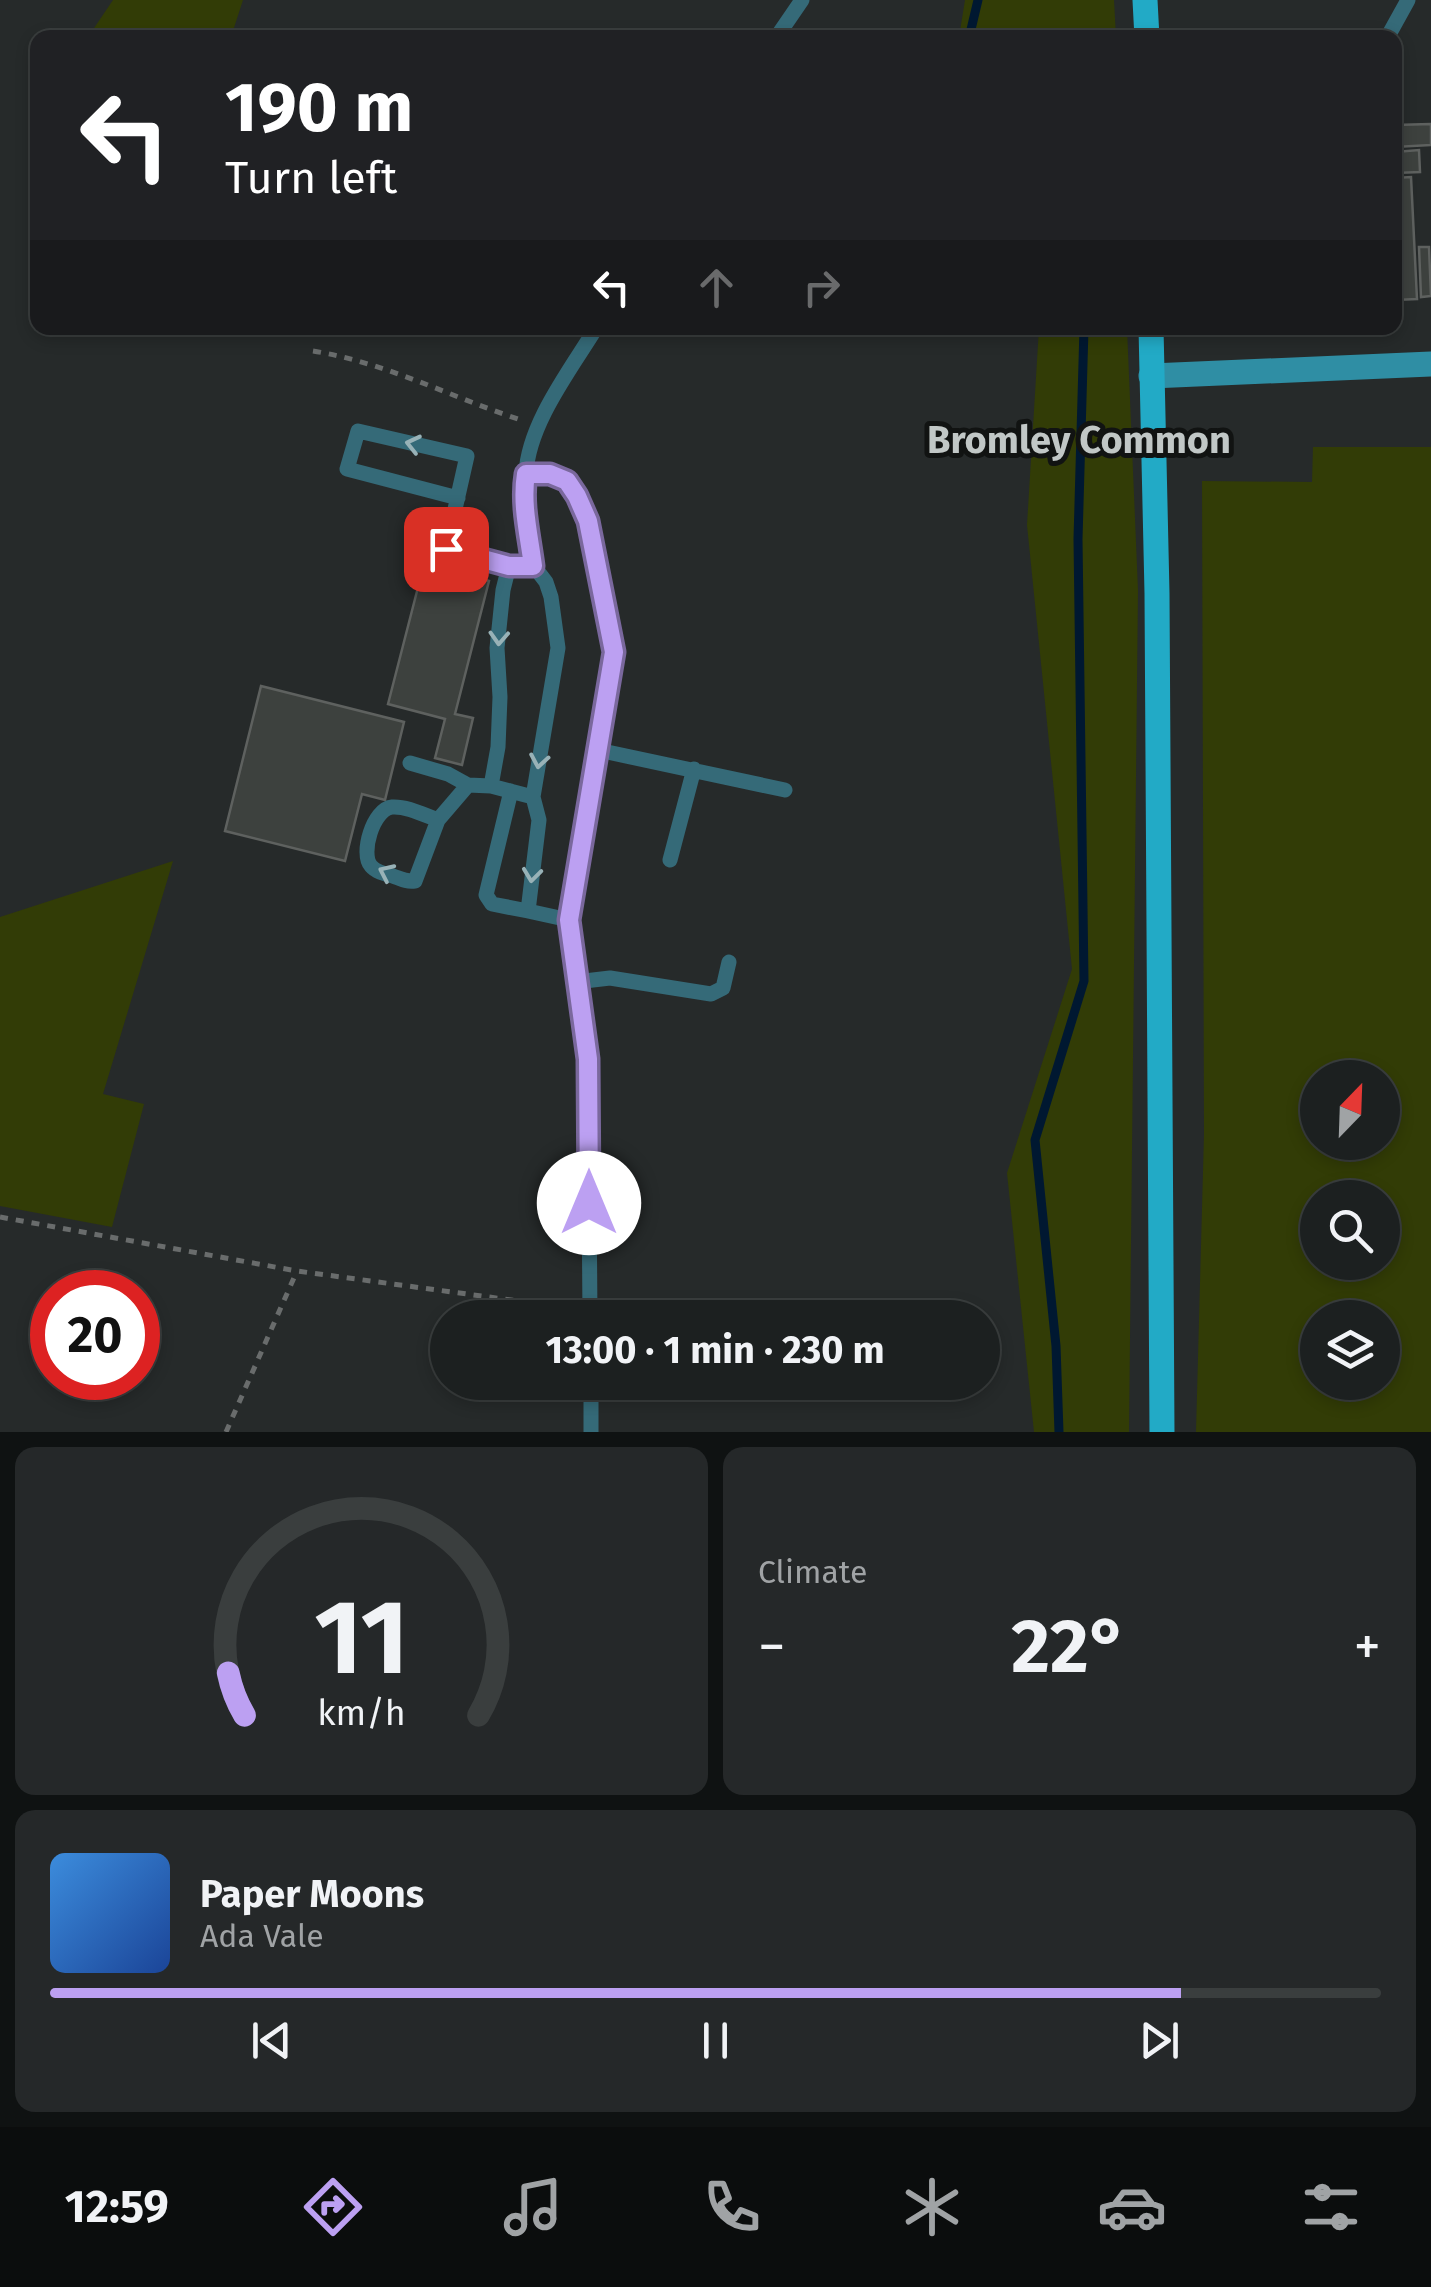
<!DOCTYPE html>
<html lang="en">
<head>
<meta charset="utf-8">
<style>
	body { margin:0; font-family:"Fira Sans",sans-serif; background:#252829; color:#f1f3f6; height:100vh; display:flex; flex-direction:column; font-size:38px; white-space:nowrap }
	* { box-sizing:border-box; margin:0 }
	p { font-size:32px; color:#a0a3a5 }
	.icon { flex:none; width:55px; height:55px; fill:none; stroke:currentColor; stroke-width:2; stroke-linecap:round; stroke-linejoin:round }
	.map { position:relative; height:1432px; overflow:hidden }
	.sheet { display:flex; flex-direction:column; gap:15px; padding:15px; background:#0f1212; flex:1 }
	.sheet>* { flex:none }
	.hud { position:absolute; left:30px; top:30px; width:1372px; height:305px; border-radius:20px; box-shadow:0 5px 15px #0003,0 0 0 2px #3a3e3e; background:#202124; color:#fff; overflow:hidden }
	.needle { width:65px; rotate:23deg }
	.fabs { position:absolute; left:1300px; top:1060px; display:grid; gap:20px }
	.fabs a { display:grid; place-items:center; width:100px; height:100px; border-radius:50%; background:#1c2020; box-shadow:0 5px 15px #0003,0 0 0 2px #3a3e3e; font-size:50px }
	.speed { position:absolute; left:30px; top:1270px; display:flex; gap:20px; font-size:50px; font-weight:700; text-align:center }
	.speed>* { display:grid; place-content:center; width:130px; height:130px; border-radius:50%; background:#1c2020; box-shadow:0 5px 15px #0003,0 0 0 2px #3a3e3e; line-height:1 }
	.speed .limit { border:15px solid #d22; background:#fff; color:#111 }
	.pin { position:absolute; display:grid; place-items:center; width:85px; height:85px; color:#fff; margin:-42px; border-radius:20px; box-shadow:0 5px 15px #0006 }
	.me { position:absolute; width:110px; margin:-55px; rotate:0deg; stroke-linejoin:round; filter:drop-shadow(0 0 8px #0008) }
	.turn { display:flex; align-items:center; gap:35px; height:210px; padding:0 30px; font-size:45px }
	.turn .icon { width:130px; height:130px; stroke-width:2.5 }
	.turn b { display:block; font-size:70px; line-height:85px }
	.lanes { display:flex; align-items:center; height:95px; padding:0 30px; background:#0003; justify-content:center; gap:50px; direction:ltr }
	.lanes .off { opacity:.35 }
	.big { font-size:75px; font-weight:700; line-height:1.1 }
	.sheet .card { flex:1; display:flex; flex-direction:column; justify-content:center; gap:15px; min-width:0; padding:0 35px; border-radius:20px; background:#252829 }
	.sheet .dial { align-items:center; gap:0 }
	.dial svg { height:260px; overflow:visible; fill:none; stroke:#3a3e3e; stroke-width:7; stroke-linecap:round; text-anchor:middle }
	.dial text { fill:#f1f3f6; stroke:none }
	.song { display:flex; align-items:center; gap:30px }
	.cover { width:120px; height:120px; border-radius:15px; background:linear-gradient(135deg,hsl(210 70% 55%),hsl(220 70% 35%)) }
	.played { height:10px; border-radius:5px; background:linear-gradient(90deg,#bca0f2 85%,#3a3e3e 85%) }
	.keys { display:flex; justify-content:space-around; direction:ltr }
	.heat { display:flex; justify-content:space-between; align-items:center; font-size:55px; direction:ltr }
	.sheet .tiles { flex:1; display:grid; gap:15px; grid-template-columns:1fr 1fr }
	.card:last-child { grid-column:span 2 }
	.trip { position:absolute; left:430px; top:1300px; width:570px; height:100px; border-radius:50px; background:#1c2020; box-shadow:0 5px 15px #0003,0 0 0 2px #3a3e3e; font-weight:700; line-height:100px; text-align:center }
	.dock { display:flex; height:160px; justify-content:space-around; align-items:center; background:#0b0d0d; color:#a0a3a5 }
	.dock .icon { width:70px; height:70px }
	.dock .on { color:#bca0f2 }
	.dock b { font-size:45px; color:#f1f3f6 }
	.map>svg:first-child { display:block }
	.green { fill:#323c06; fill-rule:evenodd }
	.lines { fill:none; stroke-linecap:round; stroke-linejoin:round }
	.stream { stroke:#001831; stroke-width:9 }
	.building { fill:#3d413e; stroke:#5e615f; stroke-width:2.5 }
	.path { stroke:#696c6c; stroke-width:5; stroke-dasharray:8 8; stroke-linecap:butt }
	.lane { stroke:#356a78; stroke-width:15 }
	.secondary { stroke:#2f8ea4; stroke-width:25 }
	.primary { stroke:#22aac6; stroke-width:25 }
	.oneway { stroke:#98b2b7 }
	.route-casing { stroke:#7a689d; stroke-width:25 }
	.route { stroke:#bca0f2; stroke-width:18 }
	.labels { text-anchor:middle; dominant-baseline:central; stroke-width:10; stroke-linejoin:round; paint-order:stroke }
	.district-label { font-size:38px; font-weight:bold; fill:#c1c7c6; stroke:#111312 }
</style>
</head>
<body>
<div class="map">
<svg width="1431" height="1432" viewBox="0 0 1431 1432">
	<rect width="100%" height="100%" fill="#262a2a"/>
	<path class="green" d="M113,0H243L231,37H88Z
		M965,0H1114L1116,37H959Z
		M1039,328H1127L1138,590L1129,1432H1034L1007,1173L1072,969L1027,525Z
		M1313,447H1431V1432H1196L1204,1134L1202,481L1312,482ZM1318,1078H1382V1142H1318ZM1318,1198H1382V1262H1318ZM1318,1318H1382V1382H1318Z
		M173,861L103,1094L144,1104L112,1227L0,1206V917Z"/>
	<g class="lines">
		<path class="stream" d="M969,38L978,0
			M1059,1432L1056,1346L1035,1140L1084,981L1078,539L1084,328"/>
	</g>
	<path class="building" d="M1431,124V145L1395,147V125Z
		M1419,150L1420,172L1395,173V152Z
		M1411,177L1417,299L1395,300V178Z
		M1419,247H1429L1431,296L1421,297Z
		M424,564L489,581L455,714L473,718L462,765L435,758L445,719L388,704Z
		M261,686L404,722L385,800L362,794L345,861L225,831Z"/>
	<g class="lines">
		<path class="path" d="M313,351C387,363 448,396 518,419
			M0,1217L297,1271L570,1308
			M226,1432L297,1271"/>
		<path class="lane" d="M776,38L802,0
			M1387,38L1408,0
			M526,474C528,424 571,369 596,328
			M458,498L347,469L358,431L467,456L446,549L509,566
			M410,763L448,774L468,785
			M491,786L498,747L500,697L497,648L503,590L509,566H519
			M511,791L486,895L492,904L528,911
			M438,820C424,815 407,806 392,807C373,809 360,854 371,866C376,872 385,874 393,876C401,879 406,882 415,881L438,820L468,785L491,786L533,797
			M670,860L694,769
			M569,920L528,911L539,820L533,797L558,648L551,597L546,582L533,565L525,507L524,489L526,474H550L567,481L577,496L588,521L614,652L598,750
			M576,982L610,978L711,994L723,988L729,962
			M590,1318L588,1059L569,920L598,750L785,790
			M591,1382V1432"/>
		<path class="secondary" d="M1151,376L1431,364"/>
		<path class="primary" d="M1145,0L1147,38
			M1151,328L1157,593L1162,1432"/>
	</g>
	<defs><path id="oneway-chevron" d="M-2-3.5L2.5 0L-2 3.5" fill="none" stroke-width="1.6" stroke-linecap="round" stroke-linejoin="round" transform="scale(2.5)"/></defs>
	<g class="oneway">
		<use href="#oneway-chevron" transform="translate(413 444) rotate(-167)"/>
		<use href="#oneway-chevron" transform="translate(499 638) rotate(93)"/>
		<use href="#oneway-chevron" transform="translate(539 761) rotate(100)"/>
		<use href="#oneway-chevron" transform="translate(386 872) rotate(-155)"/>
		<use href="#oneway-chevron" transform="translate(532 875) rotate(97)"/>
	</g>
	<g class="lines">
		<g class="route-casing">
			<path id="route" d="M446,549L509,566H533C529,535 521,504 526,474H550L567,481L577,496L588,521L614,652L569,920L588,1059L589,1203"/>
		</g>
		<use href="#route" class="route"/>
	</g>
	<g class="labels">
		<g class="district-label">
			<text x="1079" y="440">Bromley Common</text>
		</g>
	</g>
</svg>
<div class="fabs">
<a><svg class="needle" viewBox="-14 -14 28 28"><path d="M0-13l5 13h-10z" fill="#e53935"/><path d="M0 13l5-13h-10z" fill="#a0a3a5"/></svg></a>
<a><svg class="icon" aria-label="search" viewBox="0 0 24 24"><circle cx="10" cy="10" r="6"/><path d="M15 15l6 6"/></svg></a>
<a><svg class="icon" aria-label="layers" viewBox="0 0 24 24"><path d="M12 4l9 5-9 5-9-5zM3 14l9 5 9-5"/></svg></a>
</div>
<div class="speed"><div class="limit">20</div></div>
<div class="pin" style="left:446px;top:549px;background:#d93025"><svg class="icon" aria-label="arrive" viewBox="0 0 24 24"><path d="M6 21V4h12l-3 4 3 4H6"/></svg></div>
<svg class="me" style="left:589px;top:1203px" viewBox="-20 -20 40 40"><circle r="19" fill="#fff"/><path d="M0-13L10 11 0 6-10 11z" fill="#bca0f2"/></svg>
<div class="trip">13:00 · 1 min · 230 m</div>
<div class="hud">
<div class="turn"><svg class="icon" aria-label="left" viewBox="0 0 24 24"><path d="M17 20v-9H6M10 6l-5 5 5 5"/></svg><div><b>190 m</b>Turn left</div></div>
<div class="lanes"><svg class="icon" aria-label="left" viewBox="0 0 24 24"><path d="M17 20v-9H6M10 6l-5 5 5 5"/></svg><svg class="icon off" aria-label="ahead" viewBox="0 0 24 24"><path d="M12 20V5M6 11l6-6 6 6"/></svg><svg class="icon off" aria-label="right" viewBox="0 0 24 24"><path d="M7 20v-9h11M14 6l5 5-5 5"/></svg></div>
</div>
</div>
<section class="sheet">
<div class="tiles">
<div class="card dial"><svg viewBox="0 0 100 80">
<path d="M14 69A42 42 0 1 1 86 69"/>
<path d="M14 69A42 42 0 0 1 9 56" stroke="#bca0f2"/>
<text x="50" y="56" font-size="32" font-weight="700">11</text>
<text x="50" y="72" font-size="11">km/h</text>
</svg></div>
<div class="card"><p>Climate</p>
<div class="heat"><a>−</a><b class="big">22°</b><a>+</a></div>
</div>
<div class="card">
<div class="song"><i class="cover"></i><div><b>Paper Moons</b><p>Ada Vale</p></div></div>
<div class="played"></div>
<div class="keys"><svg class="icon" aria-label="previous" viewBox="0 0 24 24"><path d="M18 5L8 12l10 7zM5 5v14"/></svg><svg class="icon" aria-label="pause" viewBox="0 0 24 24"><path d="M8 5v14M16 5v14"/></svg><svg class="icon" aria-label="next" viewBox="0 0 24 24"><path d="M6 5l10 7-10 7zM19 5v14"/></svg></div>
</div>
</div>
</section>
<nav class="dock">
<b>12:59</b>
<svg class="icon on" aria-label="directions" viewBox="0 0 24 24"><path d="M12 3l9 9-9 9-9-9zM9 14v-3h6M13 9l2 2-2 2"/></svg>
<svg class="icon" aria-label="music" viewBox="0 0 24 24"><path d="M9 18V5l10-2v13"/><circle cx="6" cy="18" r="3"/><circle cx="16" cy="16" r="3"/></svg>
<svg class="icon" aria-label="phone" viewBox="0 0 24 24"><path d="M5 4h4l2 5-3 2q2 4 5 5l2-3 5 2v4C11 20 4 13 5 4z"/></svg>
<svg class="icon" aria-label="climate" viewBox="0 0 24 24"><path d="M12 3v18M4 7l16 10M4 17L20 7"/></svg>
<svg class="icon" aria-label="car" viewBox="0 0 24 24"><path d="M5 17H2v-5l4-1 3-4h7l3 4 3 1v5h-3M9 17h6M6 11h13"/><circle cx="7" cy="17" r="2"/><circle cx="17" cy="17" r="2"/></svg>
<svg class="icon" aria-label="filters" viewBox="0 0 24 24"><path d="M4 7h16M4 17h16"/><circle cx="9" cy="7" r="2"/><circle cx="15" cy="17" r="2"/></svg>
</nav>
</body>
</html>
